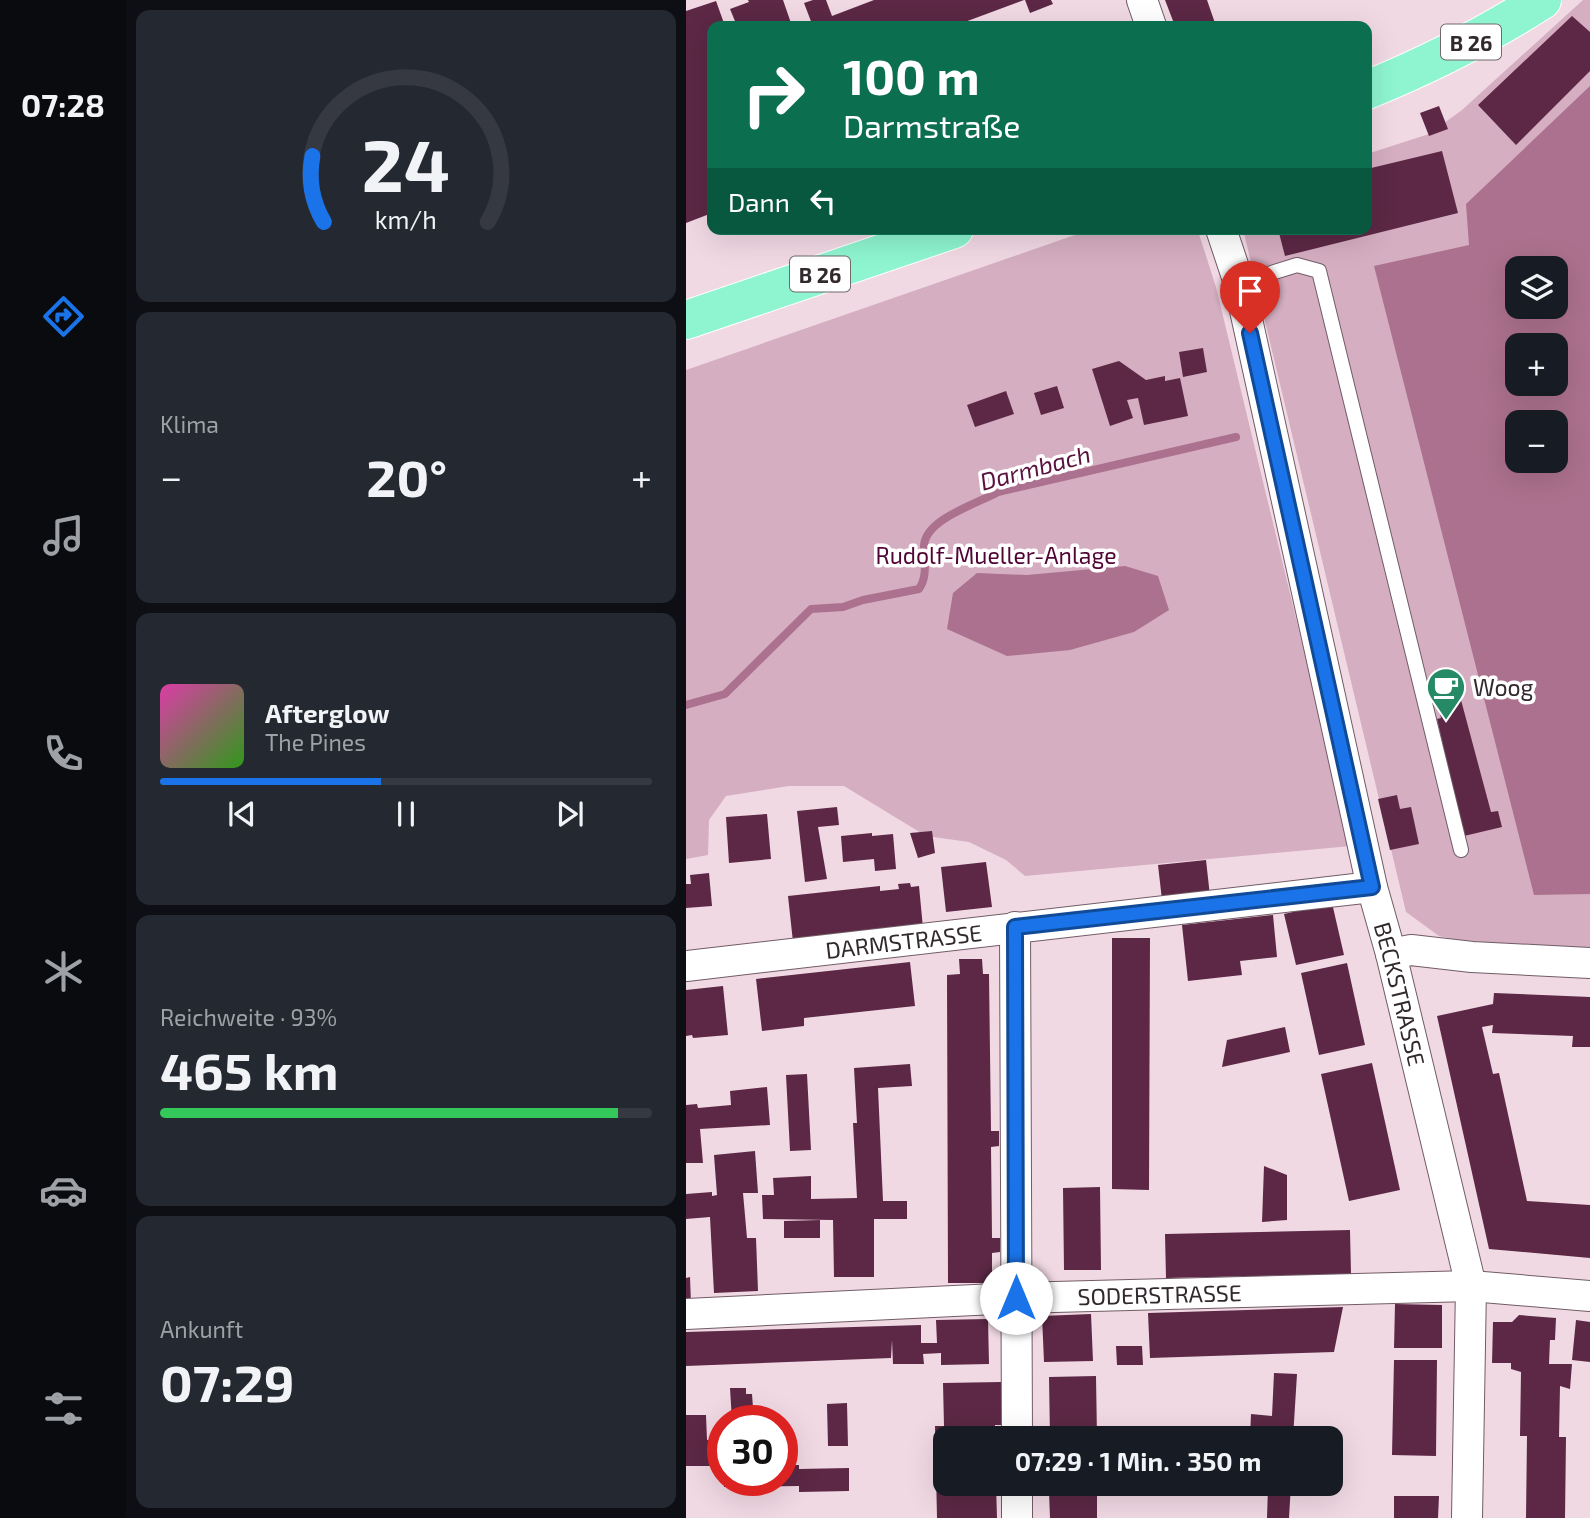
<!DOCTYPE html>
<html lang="de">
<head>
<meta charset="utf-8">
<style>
	body { margin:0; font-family:"Exo 2",sans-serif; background:#242831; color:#f1f3f6; height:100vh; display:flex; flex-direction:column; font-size:26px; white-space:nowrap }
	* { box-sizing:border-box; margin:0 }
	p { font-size:23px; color:#9ea1a6 }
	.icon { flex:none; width:38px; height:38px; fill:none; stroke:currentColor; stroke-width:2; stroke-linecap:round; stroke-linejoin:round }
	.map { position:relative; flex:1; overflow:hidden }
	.drawer { display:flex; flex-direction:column; gap:10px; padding:10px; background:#0d0f14; width:560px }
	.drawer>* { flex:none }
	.hud { position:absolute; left:21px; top:21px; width:665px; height:214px; border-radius:14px; box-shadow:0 7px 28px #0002; background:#0b6e4f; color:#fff; overflow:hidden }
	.buttons { position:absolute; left:819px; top:256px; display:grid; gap:14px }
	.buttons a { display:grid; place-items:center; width:63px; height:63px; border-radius:14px; background:#171b24; box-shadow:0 7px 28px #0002; font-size:35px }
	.speed { position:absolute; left:21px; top:1405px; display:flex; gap:14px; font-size:35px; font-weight:700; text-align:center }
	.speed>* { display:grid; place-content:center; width:91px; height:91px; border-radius:50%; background:#171b24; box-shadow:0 7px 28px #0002; line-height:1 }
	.speed .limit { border:10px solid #d22; background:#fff; color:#111 }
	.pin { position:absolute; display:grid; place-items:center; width:60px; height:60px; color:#fff; margin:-72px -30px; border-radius:50% 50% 50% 0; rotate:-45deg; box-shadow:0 0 7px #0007 }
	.pin .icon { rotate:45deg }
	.me { position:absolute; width:77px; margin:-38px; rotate:0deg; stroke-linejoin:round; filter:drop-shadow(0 0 5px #0008) }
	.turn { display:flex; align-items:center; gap:24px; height:147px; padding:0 21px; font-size:32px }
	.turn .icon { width:91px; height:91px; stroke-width:2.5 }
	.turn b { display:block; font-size:49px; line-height:60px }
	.then { display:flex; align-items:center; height:66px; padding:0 21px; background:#0003; gap:14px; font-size:26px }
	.big { font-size:52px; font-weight:700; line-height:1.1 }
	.drawer .card { flex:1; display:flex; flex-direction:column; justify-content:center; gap:10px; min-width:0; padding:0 24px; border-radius:14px; background:#242831 }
	.drawer .dial { align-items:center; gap:0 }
	.dial svg { height:182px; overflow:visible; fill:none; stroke:#363941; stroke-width:7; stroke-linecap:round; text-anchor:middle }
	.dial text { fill:#f1f3f6; stroke:none }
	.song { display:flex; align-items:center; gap:21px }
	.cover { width:84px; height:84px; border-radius:10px; background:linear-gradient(135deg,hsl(320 70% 55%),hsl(110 70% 35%)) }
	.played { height:7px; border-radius:4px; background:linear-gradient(90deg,#1a73e8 45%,#363941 45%) }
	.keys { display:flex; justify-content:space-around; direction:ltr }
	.heat { display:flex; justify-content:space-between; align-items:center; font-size:38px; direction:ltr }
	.charge { height:10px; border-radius:5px; background:linear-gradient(90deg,#34c759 93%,#363941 0) }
	.trip { position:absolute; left:247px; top:1426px; width:410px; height:70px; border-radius:14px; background:#171b24; box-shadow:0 7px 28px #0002; font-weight:700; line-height:70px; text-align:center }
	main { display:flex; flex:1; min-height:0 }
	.menu { display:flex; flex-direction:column; width:126px; justify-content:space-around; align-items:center; background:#090b0e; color:#9ea1a6 }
	.menu .icon { width:49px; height:49px }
	.menu .active { color:#1a73e8 }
	.menu b { font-size:32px; color:#f1f3f6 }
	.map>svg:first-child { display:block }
	.green { fill:#d5aec1; fill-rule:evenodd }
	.water { fill:#ac718e; fill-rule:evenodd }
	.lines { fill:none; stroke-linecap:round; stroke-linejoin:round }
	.stream { stroke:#ac718e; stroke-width:8 }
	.building { fill:#5c2845 }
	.lane-casing { stroke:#715c66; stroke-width:16 }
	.street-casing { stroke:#715c66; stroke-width:32 }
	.primary-casing { stroke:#fff; stroke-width:40 }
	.lane { stroke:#fff; stroke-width:14 }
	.street { stroke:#fff; stroke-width:30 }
	.primary { stroke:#8ef5d0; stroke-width:38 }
	.route-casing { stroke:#114b97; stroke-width:18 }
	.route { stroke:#1a73e8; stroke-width:12 }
	.labels { text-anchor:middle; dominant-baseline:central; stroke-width:7; stroke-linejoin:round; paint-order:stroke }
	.shield { fill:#fff; stroke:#70696d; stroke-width:2 }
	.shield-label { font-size:21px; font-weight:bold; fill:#32292e }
	.park-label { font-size:23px; fill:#500535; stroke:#fff }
	.poi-label { font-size:23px; fill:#32292e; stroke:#fff; text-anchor:start }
	.street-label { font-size:23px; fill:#32292e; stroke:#fff }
	.water-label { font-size:24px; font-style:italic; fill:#5a113e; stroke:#fff }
</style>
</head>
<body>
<main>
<nav class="menu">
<b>07:28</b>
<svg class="icon active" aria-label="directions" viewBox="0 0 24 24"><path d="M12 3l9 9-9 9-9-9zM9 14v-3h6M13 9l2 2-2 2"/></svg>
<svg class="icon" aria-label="music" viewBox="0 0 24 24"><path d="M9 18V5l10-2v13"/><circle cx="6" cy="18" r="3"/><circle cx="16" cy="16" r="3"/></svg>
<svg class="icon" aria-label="phone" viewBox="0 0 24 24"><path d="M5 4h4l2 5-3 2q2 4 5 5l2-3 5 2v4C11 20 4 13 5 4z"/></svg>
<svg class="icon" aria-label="climate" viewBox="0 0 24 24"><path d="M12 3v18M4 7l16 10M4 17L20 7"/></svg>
<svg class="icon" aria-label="car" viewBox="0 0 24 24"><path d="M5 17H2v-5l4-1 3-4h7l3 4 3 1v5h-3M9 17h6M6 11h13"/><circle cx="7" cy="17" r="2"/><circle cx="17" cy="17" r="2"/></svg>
<svg class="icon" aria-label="filters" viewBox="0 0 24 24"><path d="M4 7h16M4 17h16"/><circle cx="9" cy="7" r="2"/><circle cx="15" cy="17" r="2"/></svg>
</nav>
<section class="drawer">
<div class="card dial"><svg viewBox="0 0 100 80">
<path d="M14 69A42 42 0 1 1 86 69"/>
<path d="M14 69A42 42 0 0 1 9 40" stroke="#1a73e8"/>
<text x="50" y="56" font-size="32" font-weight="700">24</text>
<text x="50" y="72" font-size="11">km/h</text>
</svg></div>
<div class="card"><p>Klima</p>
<div class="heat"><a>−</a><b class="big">20°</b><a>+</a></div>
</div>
<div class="card">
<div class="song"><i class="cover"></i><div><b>Afterglow</b><p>The Pines</p></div></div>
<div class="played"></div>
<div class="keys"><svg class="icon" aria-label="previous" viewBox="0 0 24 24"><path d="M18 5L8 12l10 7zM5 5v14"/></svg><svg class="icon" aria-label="pause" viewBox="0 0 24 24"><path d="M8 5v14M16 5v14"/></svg><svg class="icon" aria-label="next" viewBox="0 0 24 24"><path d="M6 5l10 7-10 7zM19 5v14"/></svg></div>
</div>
<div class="card"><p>Reichweite · 93%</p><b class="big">465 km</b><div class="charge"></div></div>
<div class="card"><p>Ankunft</p><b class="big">07:29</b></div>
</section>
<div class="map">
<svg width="904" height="1518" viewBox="0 0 904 1518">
	<rect width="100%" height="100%" fill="#f1d9e4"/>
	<path class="green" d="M897,0H904V955L821,951L753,936L720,912L557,229H681V154L743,134L776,110ZM831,268H870V306H831ZM831,345H870V383H831ZM831,422H870V460H831Z
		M406,229H504L513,234L530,287L665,846L339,876L320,860L283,842L240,836L158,786H103L40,796L23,820L22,855L0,859V370Z"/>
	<path class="water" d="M904,86V894L848,895L688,266L783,245L780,204ZM831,268H870V306H831ZM831,345H870V383H831ZM831,422H870V460H831Z
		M439,566L472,576L483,610L448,632L384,650L321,656L261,629L267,593L291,573L341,575Z"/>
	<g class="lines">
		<path class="stream" d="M0,705L39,694L125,609L157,607L177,600L233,589C242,576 238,560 238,546C239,519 291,504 312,492L550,437"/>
	</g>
	<path class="building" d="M62,0H97L106,26H51L44,9L63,2Z
		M127,0H140L146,16L188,0H338L268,26H120L126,24L118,3Z
		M339,0H365L367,4L344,13Z
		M479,0H521L530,26H489Z
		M30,1L39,26H26V213L0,223V11Z
		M886,16L904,32V71L830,145L792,105Z
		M753,106L762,129L743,136L734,113Z
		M756,151L772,213L599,256L592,229H681V169Z
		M517,348L521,372L497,377L493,352Z
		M433,361L460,380L479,376V381L494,378L502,416L458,425L452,398L441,400L447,418L424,426L406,369Z
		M371,386L378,408L355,415L348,393Z
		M320,391L328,414L289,427L281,405Z
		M775,700L805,812L812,811L816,827L778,836L751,719L755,718L752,705Z
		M711,795L714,809L725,807L733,844L704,850L692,799Z
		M151,807L153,825L132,827L141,879L119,882L111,811Z
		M81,814L85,859L43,863L40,817Z
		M246,831L249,853L232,858L224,833Z
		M186,833V836L207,834L210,869L189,871L188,859L157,862L155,836Z
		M520,860L524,896L476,900L472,865Z
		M300,862L306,907L260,912L255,867Z
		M23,873L26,906L0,908V884H5L4,875Z
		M224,883L225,887L233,886L237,928L107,942L102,896L194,886V891L213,889L212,884Z
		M646,903L658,955L610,965L598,914Z
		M587,915L591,957L554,961L556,975L502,981L496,925Z
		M426,938H464L463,1190L426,1189Z
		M273,959H296L297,974H303L305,1131H313V1146L305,1147L306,1238H314V1252L306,1253V1283H262L261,975L274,974Z
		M224,962L229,1006L118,1018V1026L76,1031L70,979Z
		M661,963L679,1045L633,1055L615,973Z
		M37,986L42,1035L7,1038L6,1035L0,1036V990Z
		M808,993L904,997V1047H886L887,1036L806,1033L807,1025L796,1027L807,1074L813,1073L841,1201L904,1205V1258L803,1249L751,1016L807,1004Z
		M599,1027L604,1052L536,1067L541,1040Z
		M686,1063L714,1190L663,1201L635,1074Z
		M224,1064L226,1086L192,1088L197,1201H221V1219H188V1277H148L147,1220L77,1219L76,1195H88L87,1178L125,1176V1199L171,1198L167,1123H171L168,1068Z
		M121,1074L125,1150L104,1151L100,1075Z
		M81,1087L84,1125L14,1129L17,1163H0V1105L11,1104L12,1108L45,1105L44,1091Z
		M69,1151L72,1193H57L61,1238H70L72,1291L28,1293L24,1217L0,1219V1194L26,1192V1196L31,1195L28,1155Z
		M578,1166L601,1175V1220L576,1222Z
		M414,1187L415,1270H378L377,1188Z
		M134,1220V1238H98V1221Z
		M664,1230L665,1274L480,1278L479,1234Z
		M4,1277L5,1304H0V1278Z
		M709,1304L756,1305V1348H708Z
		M657,1307L648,1352L464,1358L462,1313Z
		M405,1314L407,1361L358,1362L356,1316Z
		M833,1315L870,1318L869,1340H864L863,1364H886L884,1389L874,1386L873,1437H880L879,1518H840L841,1436H834L835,1372L825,1369V1363H806L807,1322H826Z
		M302,1319L303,1364L255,1365V1353L237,1354L238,1364H207L206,1340L205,1358L0,1366V1332L235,1325V1343H251L250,1320Z
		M890,1320L904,1322V1362L886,1360Z
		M430,1346H456L457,1365H431Z
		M708,1360H751L750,1456L706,1455Z
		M588,1373L611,1374L607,1438H564L565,1414L586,1416Z
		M410,1376L411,1438H364L363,1377Z
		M315,1382V1425H309V1438H259V1484H310L311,1518H251L249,1426H258L257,1383Z
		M44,1388H60V1394H66L68,1421H46Z
		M161,1403L162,1446H142L141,1404Z
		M0,1415H20L21,1440H34L37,1466H0Z
		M96,1465H113V1469L163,1468V1491L113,1492V1486L38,1487V1480H96Z
		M567,1484H605L603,1518H581L582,1487Z
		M411,1491V1518H364L363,1492Z
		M708,1496H753L752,1518H708Z"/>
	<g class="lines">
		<g class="lane-casing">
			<path id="lane" d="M553,283L611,265L633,271L775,850"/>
		</g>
		<g class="street-casing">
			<g id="street">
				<path d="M456,0L465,26"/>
				<path id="s1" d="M535,229L553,283L686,887L705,954L785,1286L781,1518"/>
				<path d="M329,927L331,1438"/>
				<path d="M705,954L725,950L786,957L904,963"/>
				<path id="s2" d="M0,966L686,887"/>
				<path id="s3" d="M0,1314L330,1298L785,1286L904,1296"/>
				<path d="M331,1484V1518"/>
			</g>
		</g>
		<g class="primary-casing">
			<path id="primary" d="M681,90C742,65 800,36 856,0
				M0,320L268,229"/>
		</g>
		<use href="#lane" class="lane"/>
		<use href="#street" class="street"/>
		<use href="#primary" class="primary"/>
	</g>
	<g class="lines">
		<g class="route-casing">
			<path id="route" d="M330,1298L329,927L686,887L564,333"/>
		</g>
		<use href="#route" class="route"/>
	</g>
	<defs>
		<g id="cafe-pin" transform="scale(2.0125)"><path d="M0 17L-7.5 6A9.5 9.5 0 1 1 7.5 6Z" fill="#258a65" stroke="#fff"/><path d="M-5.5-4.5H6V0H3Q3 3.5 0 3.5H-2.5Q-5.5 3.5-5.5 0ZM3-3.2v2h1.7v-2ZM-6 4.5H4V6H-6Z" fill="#fff"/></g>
	</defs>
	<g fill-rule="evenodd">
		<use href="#cafe-pin" x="760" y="687"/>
	</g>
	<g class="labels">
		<g class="shield">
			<rect x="755" y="24.5" width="60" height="35" rx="5"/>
			<rect x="104" y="256.5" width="60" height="35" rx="5"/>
		</g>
		<g class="shield-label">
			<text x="785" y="42">B 26</text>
			<text x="134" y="274">B 26</text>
		</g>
		<g class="park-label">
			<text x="310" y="555">Rudolf-Mueller-Anlage</text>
		</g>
		<g class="poi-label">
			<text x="787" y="687">Woog</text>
		</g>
		<g class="street-label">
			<text stroke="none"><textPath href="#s2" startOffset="219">DARMSTRASSE</textPath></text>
			<text stroke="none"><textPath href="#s1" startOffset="786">BECKSTRASSE</textPath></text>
			<text stroke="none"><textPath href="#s3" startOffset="474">SODERSTRASSE</textPath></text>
		</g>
		<g class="water-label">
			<text transform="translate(349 467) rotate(-15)">Darmbach</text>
		</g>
	</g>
</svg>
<div class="buttons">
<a><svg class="icon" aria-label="layers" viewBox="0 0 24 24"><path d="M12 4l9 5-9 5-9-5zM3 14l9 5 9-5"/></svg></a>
<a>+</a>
<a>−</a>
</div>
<div class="speed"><div class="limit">30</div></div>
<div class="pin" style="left:564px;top:333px;background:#d93025"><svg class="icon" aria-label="arrive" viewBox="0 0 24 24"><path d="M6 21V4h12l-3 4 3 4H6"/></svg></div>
<svg class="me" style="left:330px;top:1298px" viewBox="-20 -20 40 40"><circle r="19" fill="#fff"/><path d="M0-13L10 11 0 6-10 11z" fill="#1a73e8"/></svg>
<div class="trip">07:29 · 1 Min. · 350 m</div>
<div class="hud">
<div class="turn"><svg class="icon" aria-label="right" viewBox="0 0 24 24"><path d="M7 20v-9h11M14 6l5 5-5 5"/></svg><div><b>100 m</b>Darmstraße</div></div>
<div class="then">Dann<svg class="icon" aria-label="left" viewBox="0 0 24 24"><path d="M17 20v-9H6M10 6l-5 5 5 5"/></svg></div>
</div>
</div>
</main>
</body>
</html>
